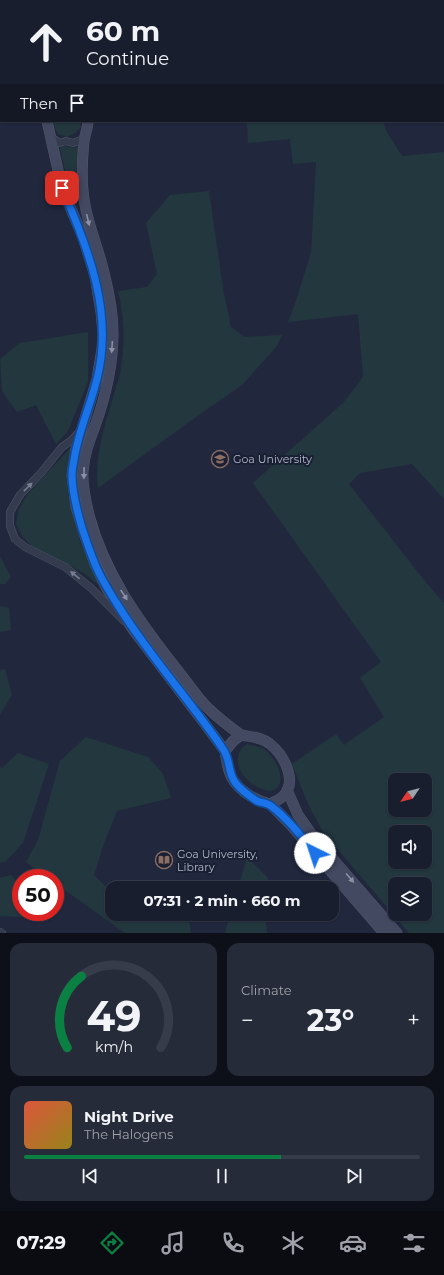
<!DOCTYPE html>
<html lang="en">
<head>
<meta charset="utf-8">
<style>
	body { margin:0; font-family:Montserrat,sans-serif; background:#262b3a; color:#f1f3f6; height:100vh; display:flex; flex-direction:column; font-size:15px; white-space:nowrap }
	* { box-sizing:border-box; margin:0 }
	p { font-size:13px; color:#9fa2aa }
	.icon { flex:none; width:22px; height:22px; fill:none; stroke:currentColor; stroke-width:2; stroke-linecap:round; stroke-linejoin:round }
	.map { position:relative; height:933px; overflow:hidden }
	.drawer { display:flex; flex-direction:column; gap:10px; padding:10px; background:#0e1019; flex:1 }
	.drawer>* { flex:none }
	.guide { position:absolute; left:0px; top:0px; width:444px; height:122px; box-shadow:0 1px 3px #0004,0 0 0 1px #373c4a; background:#191e2e; color:#f1f3f6; overflow:hidden }
	.needle { width:26px; rotate:235deg }
	.fabs { position:absolute; left:388px; top:773px; display:grid; gap:8px }
	.fabs a { display:grid; place-items:center; width:44px; height:44px; border-radius:8px; background:#191e2e; box-shadow:0 1px 3px #0004,0 0 0 1px #373c4a; font-size:20px }
	.speed { position:absolute; left:12px; top:869px; display:flex; gap:8px; font-size:20px; font-weight:700; text-align:center }
	.speed>* { display:grid; place-content:center; width:52px; height:52px; border-radius:50%; background:#191e2e; box-shadow:0 1px 3px #0004,0 0 0 1px #373c4a; line-height:1 }
	.speed .limit { border:6px solid #d22; background:#fff; color:#111 }
	.pin { position:absolute; display:grid; place-items:center; width:34px; height:34px; color:#fff; margin:-17px; border-radius:8px; box-shadow:0 2px 6px #0006 }
	.me { position:absolute; width:44px; margin:-22px; rotate:319deg; stroke-linejoin:round; filter:drop-shadow(0 0 3px #0008) }
	.turn { display:flex; align-items:center; gap:14px; height:84px; padding:0 20px; font-size:18px }
	.turn .icon { width:52px; height:52px; stroke-width:2.5 }
	.turn b { display:block; font-size:28px; line-height:34px }
	.then { display:flex; align-items:center; height:38px; padding:0 20px; background:#0003; gap:8px; font-size:15px }
	.big { font-size:30px; font-weight:700; line-height:1.1 }
	.drawer .card { flex:1; display:flex; flex-direction:column; justify-content:center; gap:6px; min-width:0; padding:0 14px; border-radius:12px; background:#262b3a }
	.drawer .dial { align-items:center; gap:0 }
	.dial svg { height:104px; overflow:visible; fill:none; stroke:#373c4a; stroke-width:7; stroke-linecap:round; text-anchor:middle }
	.dial text { fill:#f1f3f6; stroke:none }
	.song { display:flex; align-items:center; gap:12px }
	.cover { width:48px; height:48px; border-radius:6px; background:linear-gradient(135deg,hsl(10 70% 55%),hsl(50 70% 35%)) }
	.played { height:4px; border-radius:2px; background:linear-gradient(90deg,#0b8043 65%,#373c4a 65%) }
	.keys { display:flex; justify-content:space-around; direction:ltr }
	.heat { display:flex; justify-content:space-between; align-items:center; font-size:22px; direction:ltr }
	.drawer .tiles { flex:1; display:grid; gap:10px; grid-template-columns:1fr 1fr }
	.card:last-child { grid-column:span 2 }
	.trip { position:absolute; left:105px; top:881px; width:234px; height:40px; border-radius:12px; background:#191e2e; box-shadow:0 1px 3px #0004,0 0 0 1px #373c4a; font-weight:700; line-height:40px; text-align:center }
	.menu { display:flex; height:64px; justify-content:space-around; align-items:center; background:#0a0c12; color:#9fa2aa }
	.menu .icon { width:28px; height:28px }
	.menu .on { color:#0b8043 }
	.menu b { font-size:18px; color:#f1f3f6 }
	.map>svg:first-child { display:block }
	.green { fill:#23373f; fill-rule:evenodd }
	.lines { fill:none; stroke-linecap:round; stroke-linejoin:round }
	.street-casing { stroke:#505669; stroke-width:8 }
	.secondary-casing { stroke:#505669; stroke-width:11 }
	.street { stroke:#353b4e; stroke-width:7 }
	.secondary { stroke:#434961; stroke-width:10 }
	.oneway { fill:#8a90a5 }
	.oneway2 { fill:#797f92 }
	.route-casing { stroke:#114b97; stroke-width:10 }
	.route { stroke:#1a73e8; stroke-width:7 }
	.labels { text-anchor:middle; dominant-baseline:central; stroke-width:4; stroke-linejoin:round; paint-order:stroke }
	.poi-label { font-size:11px; fill:#b1b6c9; stroke:#1a2033; text-anchor:start }
</style>
</head>
<body>
<div class="map">
<svg width="444" height="933" viewBox="0 0 444 933">
	<rect width="100%" height="100%" fill="#21283e"/>
	<path class="green" d="M53,121H80L81,127L75,133L66,137L58,134L54,126Z
		M247,121H383L386,131L402,156L444,152V499L412,464L360,473L349,484L424,580L444,603V933H409L323,832L308,804L292,764L336,734L344,745L384,717L360,678L381,662L253,483L343,403L363,377L358,314L288,322L295,304L311,253L316,162L293,164L290,139L248,143ZM395,780H425V810H395ZM395,832H425V862H395ZM395,884H425V914H395Z
		M59,145L74,148L80,146L74,180L78,209L66,175Z
		M209,191L223,288L231,327L245,337L282,335L277,346L242,385L203,412L98,488C94,456 105,425 114,394C116,388 118,381 120,374C125,347 125,317 118,291L147,287L157,274L146,223L170,195Z
		M88,332V382L68,431L56,444L36,405L17,412L2,391L0,359L20,343Z
		M74,444L72,450L68,493L80,541L100,586L84,573L34,548L23,537L16,524L19,509L28,494Z
		M0,556L11,577L5,584H0Z
		M0,606L9,608L11,630L0,632Z
		M5,669L12,695L0,715V670Z
		M86,737L148,757L163,774L171,798L117,811L104,843L94,875L112,893V914H152L189,921L191,933H125L55,883V878H48L26,862L38,840L60,761Z
		M247,744C253,746 260,746 265,750C274,757 287,778 277,788C262,801 219,763 247,744Z
		M18,753L49,764L23,843L6,861L0,863V767L2,768Z
		M247,857L268,878L267,888H238Z
		M11,875L21,886V912H34L25,917L0,916V878Z
		M230,914H265L267,933H225Z"/>
	<g class="lines">
		<g class="street-casing">
			<path id="street" d="M288,0V1
				M50,136L59,143L66,141L73,143L84,139
				M80,431L72,440L62,447L41,473L20,495L10,512V526L15,539L25,547L65,567L91,588L124,621
				M0,932L2,933"/>
		</g>
		<g class="secondary-casing">
			<path id="secondary" d="M42,0V1
				M54,0V1
				M47,121L62,188L83,237L95,276L101,312L103,333L102,349L97,379L76,449L72,475L76,507L86,539L95,564L107,589L134,631L202,720L225,751
				M88,121C88,128 85,134 84,141C82,161 81,185 85,205C89,228 99,250 104,273C109,292 113,314 113,334C113,364 105,398 95,426C89,442 84,455 83,472C82,486 86,502 89,515C104,573 139,621 175,667C186,680 197,698 209,709C219,719 230,727 241,735
				M241,735C251,737 262,737 270,744C285,756 299,784 281,798C277,801 273,802 270,804C253,800 234,788 229,771C227,764 226,758 225,751L233,741Z
				M287,790L298,815L312,835L397,933
				M270,804L289,823L384,933"/>
		</g>
		<use href="#street" class="street"/>
		<use href="#secondary" class="secondary"/>
	</g>
	<defs><path id="oneway-solid" d="M-6-.8H1V-3.2L6.5 0L1 3.2V.8H-6Z"/></defs>
	<g class="oneway">
		<use href="#oneway-solid" transform="translate(88 220) rotate(77)"/>
		<use href="#oneway-solid" transform="translate(112 347) rotate(94)"/>
		<use href="#oneway-solid" transform="translate(84 473) rotate(91)"/>
		<use href="#oneway-solid" transform="translate(124 595) rotate(57)"/>
		<use href="#oneway-solid" transform="translate(350 878) rotate(49)"/>
	</g>
	<g class="oneway2">
		<use href="#oneway-solid" transform="translate(28 487) rotate(-45)"/>
		<use href="#oneway-solid" transform="translate(75 575) rotate(-141)"/>
	</g>
	<g class="lines">
		<g class="route-casing">
			<path id="route" d="M62,188C88,249 114,312 97,379C90,407 78,432 74,460C73,465 72,470 72,475C72,493 77,511 82,528C86,540 90,552 95,564C101,579 110,593 119,607C150,657 190,700 223,749C231,760 227,776 239,787C244,792 251,797 257,801C262,803 267,803 271,806C288,819 302,837 315,853"/>
		</g>
		<use href="#route" class="route"/>
	</g>
	<defs>
		<g id="university-ring" transform="scale(0.9)"><circle r="9.5" fill="#1a2033" stroke="#8d6e63" stroke-width="1.5"/><path d="M0-5L7-2L0 1L-7-2ZM-4 1L0 2.5L4 1V4Q0 6-4 4Z" fill="#8d6e63"/></g>
		<g id="library-ring" transform="scale(0.9)"><circle r="9.5" fill="#1a2033" stroke="#8d6e63" stroke-width="1.5"/><path d="M-6-4Q-3-5.5-.7-3.5V5Q-3 3-6 4ZM6-4Q3-5.5 .7-3.5V5Q3 3 6 4Z" fill="#8d6e63"/></g>
	</defs>
	<g fill-rule="evenodd">
		<use href="#university-ring" x="220" y="459"/>
		<use href="#library-ring" x="164" y="860"/>
	</g>
	<g class="labels">
		<g class="poi-label">
			<text x="233" y="459">Goa University</text>
			<text x="177" y="854">Goa University,<tspan x="177" dy="13">Library</tspan></text>
		</g>
	</g>
</svg>
<div class="fabs">
<a><svg class="needle" viewBox="-14 -14 28 28"><path d="M0-13l5 13h-10z" fill="#e53935"/><path d="M0 13l5-13h-10z" fill="#9fa2aa"/></svg></a>
<a><svg class="icon" aria-label="sound" viewBox="0 0 24 24"><path d="M4 9h4l5-4v14l-5-4H4zM17 9q2 3 0 6"/></svg></a>
<a><svg class="icon" aria-label="layers" viewBox="0 0 24 24"><path d="M12 4l9 5-9 5-9-5zM3 14l9 5 9-5"/></svg></a>
</div>
<div class="speed"><div class="limit">50</div></div>
<div class="pin" style="left:62px;top:188px;background:#d93025"><svg class="icon" aria-label="arrive" viewBox="0 0 24 24"><path d="M6 21V4h12l-3 4 3 4H6"/></svg></div>
<svg class="me" style="left:315px;top:853px" viewBox="-20 -20 40 40"><circle r="19" fill="#fff"/><path d="M0-13L10 11 0 6-10 11z" fill="#1a73e8"/></svg>
<div class="trip">07:31 · 2 min · 660 m</div>
<div class="guide">
<div class="turn"><svg class="icon" aria-label="ahead" viewBox="0 0 24 24"><path d="M12 20V5M6 11l6-6 6 6"/></svg><div><b>60 m</b>Continue</div></div>
<div class="then">Then<svg class="icon" aria-label="arrive" viewBox="0 0 24 24"><path d="M6 21V4h12l-3 4 3 4H6"/></svg></div>
</div>
</div>
<section class="drawer">
<div class="tiles">
<div class="card dial"><svg viewBox="0 0 100 80">
<path d="M14 69A42 42 0 1 1 86 69"/>
<path d="M14 69A42 42 0 0 1 25 14" stroke="#0b8043"/>
<text x="50" y="56" font-size="32" font-weight="700">49</text>
<text x="50" y="72" font-size="11">km/h</text>
</svg></div>
<div class="card"><p>Climate</p>
<div class="heat"><a>−</a><b class="big">23°</b><a>+</a></div>
</div>
<div class="card">
<div class="song"><i class="cover"></i><div><b>Night Drive</b><p>The Halogens</p></div></div>
<div class="played"></div>
<div class="keys"><svg class="icon" aria-label="previous" viewBox="0 0 24 24"><path d="M18 5L8 12l10 7zM5 5v14"/></svg><svg class="icon" aria-label="pause" viewBox="0 0 24 24"><path d="M8 5v14M16 5v14"/></svg><svg class="icon" aria-label="next" viewBox="0 0 24 24"><path d="M6 5l10 7-10 7zM19 5v14"/></svg></div>
</div>
</div>
</section>
<nav class="menu">
<b>07:29</b>
<svg class="icon on" aria-label="directions" viewBox="0 0 24 24"><path d="M12 3l9 9-9 9-9-9zM9 14v-3h6M13 9l2 2-2 2"/></svg>
<svg class="icon" aria-label="music" viewBox="0 0 24 24"><path d="M9 18V5l10-2v13"/><circle cx="6" cy="18" r="3"/><circle cx="16" cy="16" r="3"/></svg>
<svg class="icon" aria-label="phone" viewBox="0 0 24 24"><path d="M5 4h4l2 5-3 2q2 4 5 5l2-3 5 2v4C11 20 4 13 5 4z"/></svg>
<svg class="icon" aria-label="climate" viewBox="0 0 24 24"><path d="M12 3v18M4 7l16 10M4 17L20 7"/></svg>
<svg class="icon" aria-label="car" viewBox="0 0 24 24"><path d="M5 17H2v-5l4-1 3-4h7l3 4 3 1v5h-3M9 17h6M6 11h13"/><circle cx="7" cy="17" r="2"/><circle cx="17" cy="17" r="2"/></svg>
<svg class="icon" aria-label="filters" viewBox="0 0 24 24"><path d="M4 7h16M4 17h16"/><circle cx="9" cy="7" r="2"/><circle cx="15" cy="17" r="2"/></svg>
</nav>
</body>
</html>
